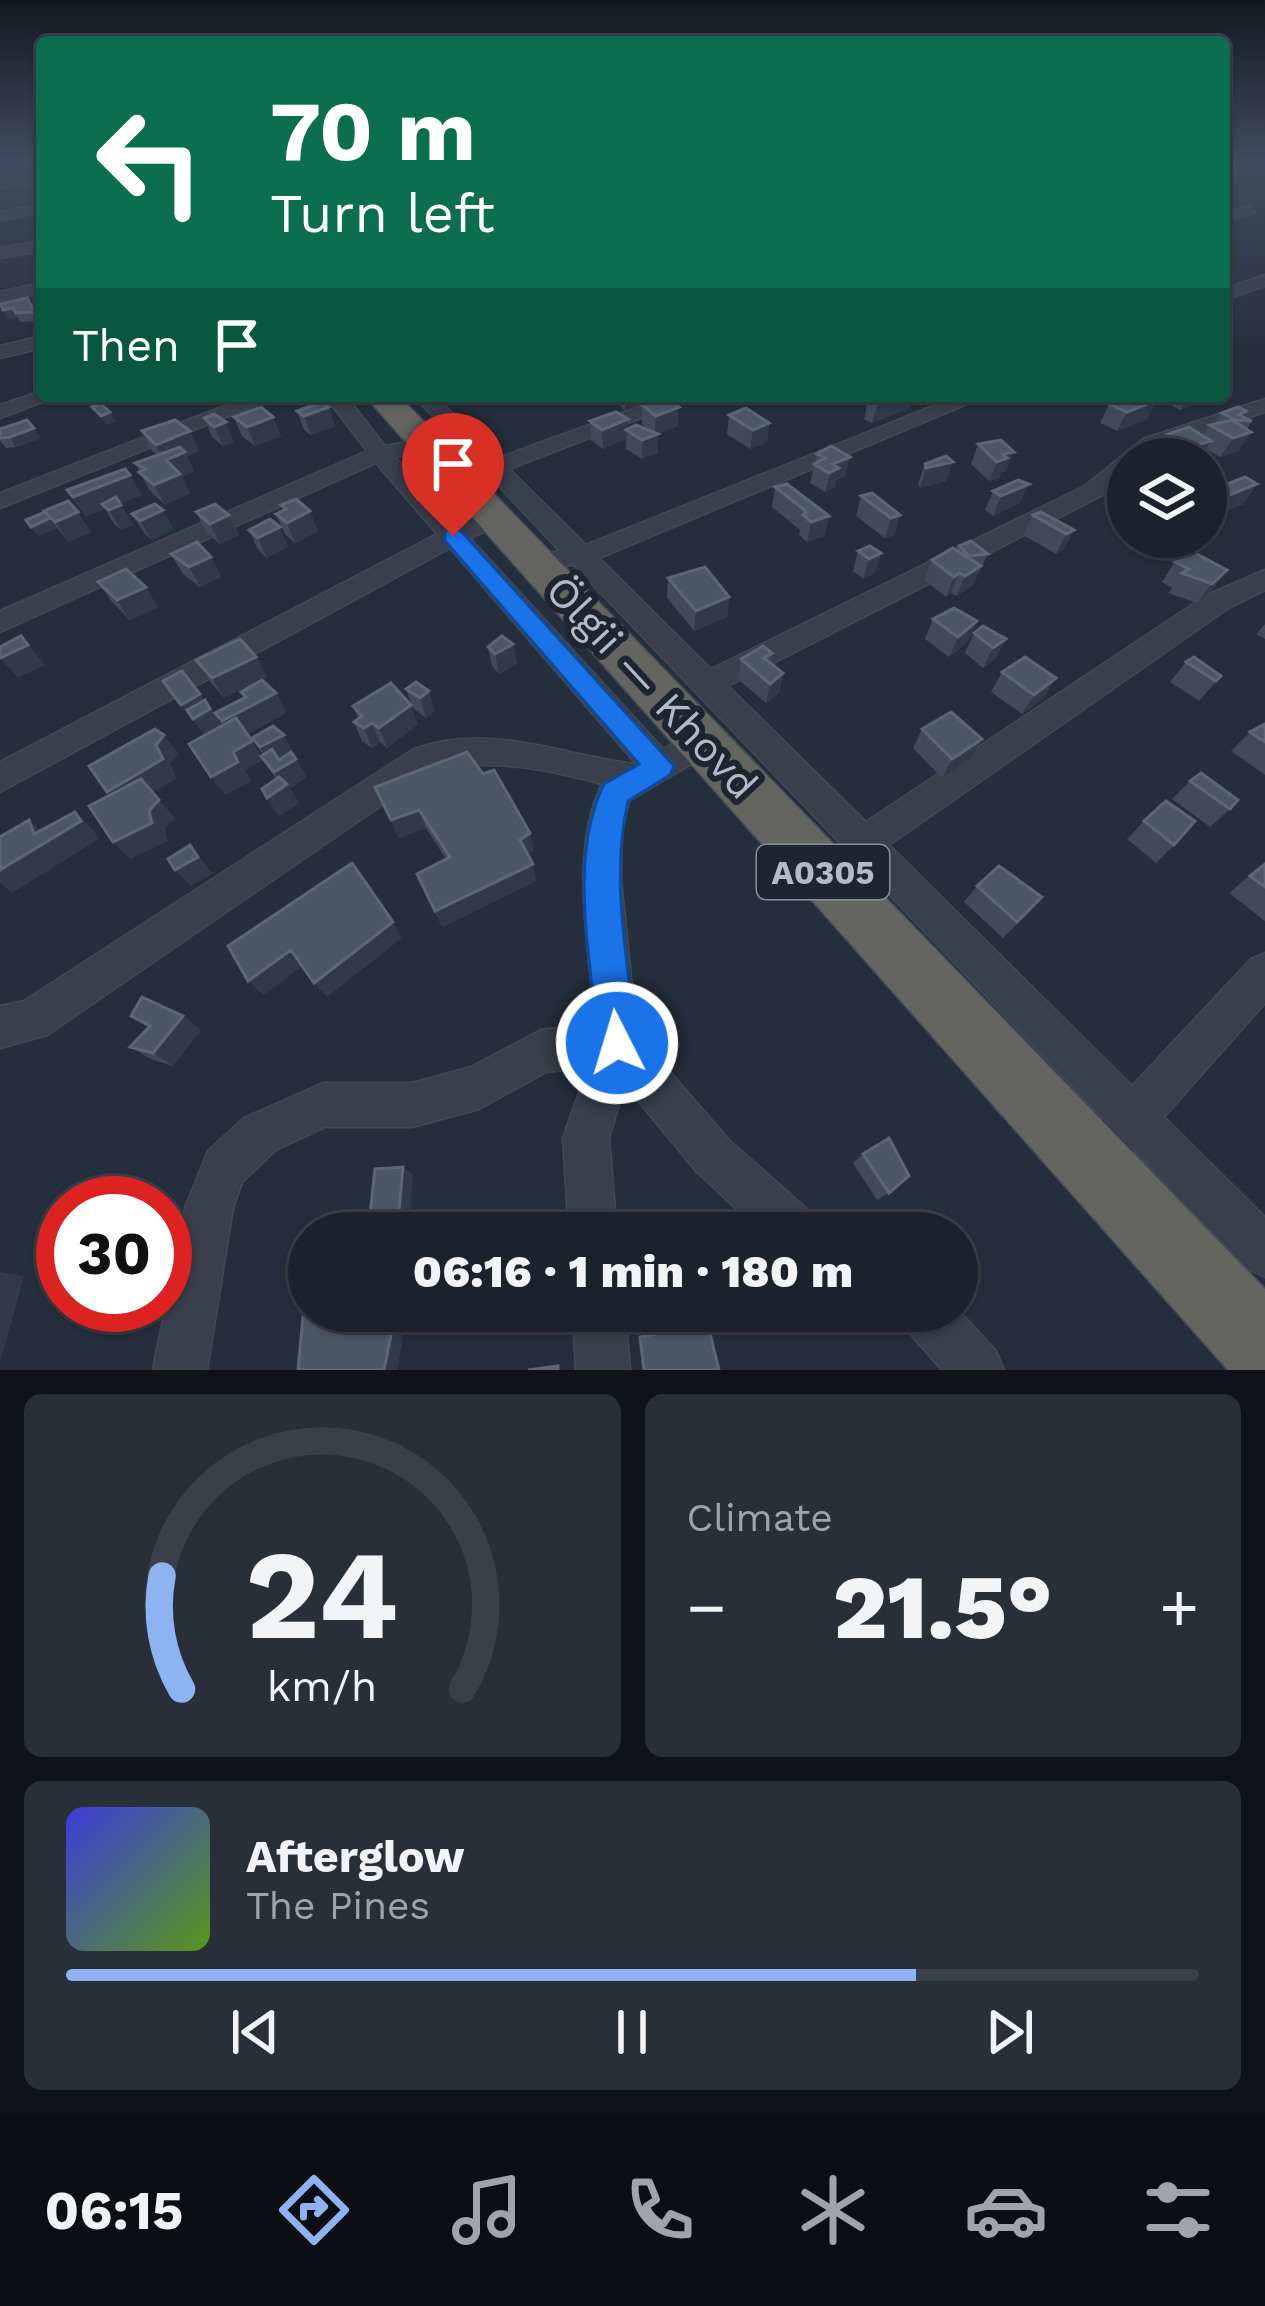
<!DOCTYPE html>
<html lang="en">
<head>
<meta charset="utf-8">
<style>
	body { margin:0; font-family:"Work Sans",sans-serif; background:#292f39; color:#f1f3f6; height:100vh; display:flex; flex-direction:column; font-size:45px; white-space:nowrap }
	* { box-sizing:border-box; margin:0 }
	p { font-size:39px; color:#a0a4aa }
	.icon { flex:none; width:66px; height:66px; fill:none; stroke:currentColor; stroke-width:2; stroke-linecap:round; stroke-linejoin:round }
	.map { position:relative; height:1370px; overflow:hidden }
	.panel { display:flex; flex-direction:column; gap:24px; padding:24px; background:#0f1319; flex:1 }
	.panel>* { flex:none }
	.hud { position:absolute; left:36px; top:36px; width:1194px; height:366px; border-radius:12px; box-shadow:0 3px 9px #0004,0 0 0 3px #3a3f49; background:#0b6e4f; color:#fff; overflow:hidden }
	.controls { position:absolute; left:1107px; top:438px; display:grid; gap:24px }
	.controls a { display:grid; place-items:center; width:120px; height:120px; border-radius:50%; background:#1c222d; box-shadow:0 3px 9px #0004,0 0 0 3px #3a3f49; font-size:60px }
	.speed { position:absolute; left:36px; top:1176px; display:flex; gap:24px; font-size:60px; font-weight:700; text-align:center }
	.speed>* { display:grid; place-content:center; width:156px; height:156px; border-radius:50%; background:#1c222d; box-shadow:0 3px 9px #0004,0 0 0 3px #3a3f49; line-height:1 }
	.speed .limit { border:18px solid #d22; background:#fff; color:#111 }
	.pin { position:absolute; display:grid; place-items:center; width:102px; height:102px; color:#fff; margin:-123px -51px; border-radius:50% 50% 50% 0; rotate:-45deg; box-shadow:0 0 12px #0007 }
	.pin .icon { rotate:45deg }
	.me { position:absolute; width:132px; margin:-66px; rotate:355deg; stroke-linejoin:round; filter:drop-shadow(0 0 9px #0008) }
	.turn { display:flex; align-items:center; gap:42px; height:252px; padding:0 36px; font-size:54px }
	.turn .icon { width:156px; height:156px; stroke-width:2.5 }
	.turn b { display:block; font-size:84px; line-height:102px }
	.then { display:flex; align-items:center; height:114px; padding:0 36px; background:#0003; gap:24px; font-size:45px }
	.big { font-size:90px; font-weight:800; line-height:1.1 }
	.panel .card { flex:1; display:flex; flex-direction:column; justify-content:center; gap:18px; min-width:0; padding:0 42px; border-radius:18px; background:#292f39 }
	.panel .dial { align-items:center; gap:0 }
	.dial svg { height:312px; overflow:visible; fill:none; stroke:#3a3f49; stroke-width:7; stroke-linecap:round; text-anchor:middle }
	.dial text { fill:#f1f3f6; stroke:none }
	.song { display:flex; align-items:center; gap:36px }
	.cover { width:144px; height:144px; border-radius:18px; background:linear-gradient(135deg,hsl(240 70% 55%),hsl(90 70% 35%)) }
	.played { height:12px; border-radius:6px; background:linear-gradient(90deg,#8eb3f2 75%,#3a3f49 75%) }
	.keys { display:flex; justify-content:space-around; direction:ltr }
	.heat { display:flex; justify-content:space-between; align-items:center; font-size:66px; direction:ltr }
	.panel .tiles { flex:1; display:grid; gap:24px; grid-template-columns:1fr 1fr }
	.card:last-child { grid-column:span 2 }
	.trip { position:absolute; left:288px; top:1212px; width:690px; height:120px; border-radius:60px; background:#1c222d; box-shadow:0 3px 9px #0004,0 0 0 3px #3a3f49; font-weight:800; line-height:120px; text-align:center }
	.tabs { display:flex; height:192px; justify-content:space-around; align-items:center; background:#0b0e12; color:#a0a4aa }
	.tabs .icon { width:84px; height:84px }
	.tabs .selected { color:#8eb3f2 }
	.tabs b { font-size:54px; color:#f1f3f6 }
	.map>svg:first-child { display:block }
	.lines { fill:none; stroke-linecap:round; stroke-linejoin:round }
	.minor-casing { stroke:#424955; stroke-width:3 }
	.trunk-casing { stroke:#444b57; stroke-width:3 }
	.minor { fill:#39404c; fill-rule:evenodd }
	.trunk { fill:#646461; fill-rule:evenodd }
	.wall { fill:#404a5a }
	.shaded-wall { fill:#303a49 }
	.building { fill:#4c5766; stroke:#5c6675; stroke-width:3 }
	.route { fill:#1a73e8; stroke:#114b97; stroke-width:3 }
	.labels { text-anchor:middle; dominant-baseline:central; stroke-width:12; stroke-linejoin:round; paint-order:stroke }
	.shield { fill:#1e2531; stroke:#878e9a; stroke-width:3 }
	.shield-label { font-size:33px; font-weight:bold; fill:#b4bbc7 }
	.near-street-label { font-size:42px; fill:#b4bbc7; stroke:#1e2531 }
</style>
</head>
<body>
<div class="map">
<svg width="1265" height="1370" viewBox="0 0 1265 1370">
	<rect width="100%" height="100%" fill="#252e3c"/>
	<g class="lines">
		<g class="minor-casing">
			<path id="minor" d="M42,173V181L0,188V180Z
				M42,204V212L0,220V212Z
				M1250,206L1255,213L1224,220V212Z
				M42,241V251L0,258V248Z
				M1265,275V286L1224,300V289Z
				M42,283V293L0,302V292Z
				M42,336V348L0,358V346Z
				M42,391V396H58L0,418V405Z
				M250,396H278L0,508V493Z
				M325,396H346L385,446L431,438V448L395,457L457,525L494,512L503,514V524L470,538L663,749L702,729L713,733L718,742L713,751L629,801L622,831L621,880L637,1034L729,1140L815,1216L822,1233H762L697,1172L625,1085L609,1138L617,1233H569L563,1138L588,1067L546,1072L479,1109L412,1127H325L276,1150L242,1182L233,1208L207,1370H153L185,1208L208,1151L244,1118L323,1083H412L471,1067L541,1030L595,1024C590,950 568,854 602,784C545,769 492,758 433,770L47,1035L0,1048V1006L24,1001L414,749C492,722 559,755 636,764L450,548L0,792V762L437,534L376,463L0,632V611L367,451Z
				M414,396H435L498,458L669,396H698L509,469L586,545L958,396H986L599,558L711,669L1085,486L1143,439L1265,399V412L1159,449L1145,459H1128V473L1101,496L728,686L866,822L1207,595L1265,570V590L1227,609L889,845L1132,1086L1251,959L1265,953V1003L1164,1117L1265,1217V1277L1248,1269L1134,1150L1108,1179L1092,1186L1076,1179L1069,1163L1076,1147L1103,1118L574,565L527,569L523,563L527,557L560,551L489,476L471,477L468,472L478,465Z
				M957,1309L996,1351L1004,1370H942L906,1329L898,1311Z
				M573,1311H625L630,1370H576Z"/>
		</g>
		<g class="trunk-casing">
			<path id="trunk" d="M365,396H399L1265,1289V1370H1228Z"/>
		</g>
		<use href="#minor" class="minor"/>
		<use href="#trunk" class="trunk"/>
	</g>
	<path class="wall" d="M27,298L40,321L21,322L18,317L9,319L3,310Z
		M619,396H646L625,410L619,405Z
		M854,396H913L910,408L872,423L864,419L868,401L865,402Z
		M1154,396H1206L1204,400L1180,410Z
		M1109,404L1147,419L1117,431L1100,423Z
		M642,405L678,426L658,434V453L642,459L626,449V439L603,449L591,440L590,421L628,429L650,431L642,424Z
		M297,411L335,426L311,435L304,430Z
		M1246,411L1243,416L1252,421L1247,429L1251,432L1238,451L1220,457L1206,449L1200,459H1166L1156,453L1168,434L1203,436L1210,425L1215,424L1222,413Z
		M729,415L769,423L767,442L750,449L727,434Z
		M234,417H273L281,436L255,446L242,436Z
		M204,418L234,442L223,446L212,437Z
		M0,429L41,438L16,447L6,448L0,441Z
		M142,431L199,451L187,456L194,471L182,477L190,493L165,505L150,491L135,463L157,455L152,451Z
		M978,444L1006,471L1001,472L999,478L989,481L971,464Z
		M817,454L850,457L845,476L836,480L835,487L825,492L810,483Z
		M1128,460V511L1119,515L1109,509L1113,502L1105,497Z
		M925,464L946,481L920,488L918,484Z
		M1257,484L1243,504L1210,517L1206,514V498L1212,490Z
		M775,487L829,516L824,536L807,542L799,535L800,530L772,507Z
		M67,490L142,495L120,503L133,525L121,530L114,524L105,509L86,516Z
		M993,491L1020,503L993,516L985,510Z
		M861,496L900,515L894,535L885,538L856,516Z
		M281,505L318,531L295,543L285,534L276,514L283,511Z
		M45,512L91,532L69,542L57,528L38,536L26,520Z
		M196,512L229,515L239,535L220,544L206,532Z
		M132,514L174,529L152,540L144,533Z
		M1033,515L1074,530L1063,550L1056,554L1023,535Z
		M249,530L288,546L267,558L258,550Z
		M959,546L988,554L972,586L956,596L951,593L946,597L924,580L932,560L957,551Z
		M858,551L881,553L875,573L863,579L853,571Z
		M171,554L211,557L221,577L200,587L183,574Z
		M1175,562L1227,570L1212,590L1197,603L1168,593L1172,588L1162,582Z
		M668,578L729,597L727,617L694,631L667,598Z
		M98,582L158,607L130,620L112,602Z
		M933,619L977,621L968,641L949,657L925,639Z
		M1265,624V639L1256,634Z
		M974,633L1006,639L995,659L983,668L965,653Z
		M513,644L517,664L499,674L492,666L488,647Z
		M772,653L770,663L783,673L779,693L766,703L738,679L741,659Z
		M256,657L267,677L224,698L209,680L196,660Z
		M1186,662L1221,676L1199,701L1170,682Z
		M1002,672L1044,698L1022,714L991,692Z
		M163,681L205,700L222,726L223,725L215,713L244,697L241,692L276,693L286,713L247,734L261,756L263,755L252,738L295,754L293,755L307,777L290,788L299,803L279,816L276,779L263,760L245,770L251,781L225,795L205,735Z
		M416,682L435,711L426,718L413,708L406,689Z
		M353,706L418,724L387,748L380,742L372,748L362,741L354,722L358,719Z
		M1265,724V775L1231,751L1250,732Z
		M922,729L971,758L942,778L913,748Z
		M483,774L530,833L534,850L528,854L536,881L442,927L417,874L446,859L426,828L399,838L375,787Z
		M1190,781L1230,809L1210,827L1172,799Z
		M1144,821L1174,845L1156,863L1127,839Z
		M1265,863V921L1229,893Z
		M977,886L1028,913L1003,938L964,902Z
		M131,1016H183L201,1030L173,1066L151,1059L130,1047L148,1027Z
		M863,1154L889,1193L877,1200L853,1163Z
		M170,1226L191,1232L183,1261L165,1262V1227Z"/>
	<path class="shaded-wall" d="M13,308L18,317L9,319L3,310Z
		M625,396H646V403L625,410Z
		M898,396H913L910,408L872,423L877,404Z
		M1189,396H1206L1204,400L1180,410Z
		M1157,400L1147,419L1117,431L1127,412Z
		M329,407L335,426L311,435L304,416Z
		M679,407L678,426L658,434V453L642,459V440L655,435L656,416Z
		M110,412L116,422L106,425L101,416Z
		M273,417L281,436L255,446L247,427Z
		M628,419L626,439L603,449L602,430Z
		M226,422L234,442L223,446L214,427Z
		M769,423L767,442L750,449L753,430Z
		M34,428L41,438L16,447L10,437Z
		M190,431L199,451L187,456L194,471L182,477L190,493L165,505L154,485L166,465L156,445Z
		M1251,432L1238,451L1220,457L1233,438Z
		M1211,441L1200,459H1184L1191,447Z
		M1014,452L1006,471L1001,472L999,478L989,481L997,462L1003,454Z
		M850,457L845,476L836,480L835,487L825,492L833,464Z
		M953,462L946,481L920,488L926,468Z
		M130,475L142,495L107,509L102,504L105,509L86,516L73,497Z
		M1029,484L1020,503L993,516L1001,496Z
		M1257,484L1243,504L1210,517L1224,497Z
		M1128,500V511L1119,515Z
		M121,505L133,525L121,530L109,510Z
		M163,510L174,529L152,540L140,521Z
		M310,511L318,531L295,543L287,523Z
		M78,512L91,532L69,542L55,522Z
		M229,515L239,535L220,544L210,524Z
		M900,515L894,535L885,538L891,518Z
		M829,516L824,536L807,542L811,522Z
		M50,518L57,528L38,536L31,527Z
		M280,527L288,546L267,558L258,538Z
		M1074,530L1063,550L1056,554L1066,534Z
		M881,553L875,573L863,579L869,559Z
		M211,557L221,577L200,587L189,567Z
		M981,566L972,586L956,596L965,576Z
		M1227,570L1212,590L1197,603L1212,584Z
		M959,573L951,593L946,597L954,577Z
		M146,587L158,607L130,620L117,600Z
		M729,597L727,617L694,631L696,611Z
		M977,621L968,641L949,657L958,637Z
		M21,636L45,665L18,678L0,658Z
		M1006,639L995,659L983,668L993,648Z
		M513,644L517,664L499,674L495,654Z
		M256,657L267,677L224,698L212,678Z
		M783,673L779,693L766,703L770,684Z
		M1056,678L1044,698L1022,714L1034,695Z
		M429,691L435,711L426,718L420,698Z
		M276,693L286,713L234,740L222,721Z
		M200,694L223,728L207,738L181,705Z
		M411,705L418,724L387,748L379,728Z
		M372,723L380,742L372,748L364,728Z
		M164,735L179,754L170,764L177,778L124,810L107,792Z
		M284,735L295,754L272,766L260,747Z
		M982,739L971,758L942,778L952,759Z
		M252,741L263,760L245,770L251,781L225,795L211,777L233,752Z
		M296,759L307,777L290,788L299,803L279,816L267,798L283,787L274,772Z
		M159,800L175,818L165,829L168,841L130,859L113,842Z
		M419,810L426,828L399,838L391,820Z
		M75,812L93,830L99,839L12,893L0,883V870L34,834L29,820L49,838Z
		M530,833L534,850L523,857L520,840Z
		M190,845L213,874L191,886L175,870Z
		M533,864L536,881L442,927L435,911Z
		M393,922L402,938L327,997L314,983Z
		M291,950L304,965L263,995L248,981Z
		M183,1016L201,1030L173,1066L153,1053Z
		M403,1167L413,1175L408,1233H397Z
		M170,1226L191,1232L183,1261L165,1257V1241Z
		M0,1272L24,1276L0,1363Z
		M396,1311H408L397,1370H384Z"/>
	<path class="building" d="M27,298L35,312L16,313L13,308L3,310L1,304Z
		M664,396L679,407L656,416L642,405Z
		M878,396H898L877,404L869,400Z
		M1131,396H1150L1157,400L1127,412L1109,404Z
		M323,402L329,407L304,416L297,411Z
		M101,404L110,412L101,416L92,407Z
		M261,407L273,417L247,427L234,417Z
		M1238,407L1246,411L1239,415L1252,421L1236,420L1222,413Z
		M746,408L769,423L753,430L729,415Z
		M616,412L628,419L602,430L590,421Z
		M214,414L226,422L214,427L204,418Z
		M27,420L34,428L10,437L0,438V429Z
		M175,420L190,431L156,445L142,431Z
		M1232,420L1251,432L1233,438L1210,425Z
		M636,425L658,434L642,440L626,430Z
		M1189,427L1211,441L1191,447L1168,434Z
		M1001,440L1014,452L1003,454L1007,458L997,462L978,444Z
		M831,446L850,457L833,464L839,468L829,473L814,464L825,458L817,454Z
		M180,447L185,452L166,460L180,474L154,485L139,472L145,469L135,463Z
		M1147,453L1157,459L1129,458Z
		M946,456L953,462L926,468L925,464Z
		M125,469L130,475L73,497L67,490Z
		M1125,474L1128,475V484L1116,477Z
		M1245,477L1257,484L1224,497L1212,490Z
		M1018,480L1029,484L1001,496L993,491Z
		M787,484L829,516L811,522L803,515L807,512L775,487Z
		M872,493L900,515L891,518L861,496Z
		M116,497L121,505L109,510L102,504Z
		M296,499L310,511L287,523L276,514L286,509L281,505Z
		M68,501L78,512L55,522L44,511Z
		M155,504L163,510L140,521L132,514Z
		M215,504L229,515L210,524L196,512Z
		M45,512L50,518L31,527L26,520Z
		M1041,512L1074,530L1066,534L1033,515Z
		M270,519L280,527L258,538L249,530Z
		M971,541L988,554L969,556L959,546Z
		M197,542L211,557L189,567L171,554Z
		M870,546L881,553L869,559L858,551Z
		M953,548L981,566L965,576L959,573L954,577L932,560Z
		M1195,553L1227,570L1212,584L1182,573L1189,569L1175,562Z
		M705,567L729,597L696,611L668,578Z
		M126,569L146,587L117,600L98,582Z
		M954,608L977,621L958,637L933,619Z
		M983,626L1006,639L993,648L974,633Z
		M21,636L28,645L0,658V647Z
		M502,636L513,644L495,654L488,647Z
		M240,639L256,657L212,678L196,660Z
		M763,646L772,653L764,658L783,673L770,684L741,659Z
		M1025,657L1056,678L1034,695L1002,672Z
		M1194,657L1221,676L1216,681L1186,662Z
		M182,671L200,694L181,705L163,681Z
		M262,680L276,693L222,721L215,713L246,697L241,692Z
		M416,682L429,691L420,698L406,689Z
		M391,683L411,705L379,728L372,723L364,728L354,722L362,716L353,706Z
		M205,700L210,709L193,719L187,710Z
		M951,712L982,739L952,759L922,729Z
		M236,718L252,741L233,752L238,762L211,777L189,744Z
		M1265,724V742L1250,732Z
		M273,726L284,735L260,747L252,738Z
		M155,729L164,735L156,745L163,759L107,792L89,766Z
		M272,749L279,760L291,752L296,759L274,772L261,756Z
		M467,752L483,774L494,770L530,833L520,840L533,864L435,911L417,874L450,857L419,810L391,820L375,787Z
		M1201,773L1238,800L1230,809L1190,781Z
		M279,777L287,784L267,798L262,789Z
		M141,779L159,800L149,811L152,823L113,842L89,806Z
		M1166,801L1195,821L1174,845L1144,821Z
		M75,812L81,821L0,870V837L29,820L34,834Z
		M190,845L198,857L175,870L168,859Z
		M352,863L393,922L314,983L291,950L248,981L228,946Z
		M1265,864V887L1250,876Z
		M999,866L1042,897L1017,922L977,886Z
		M142,997L183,1016L153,1053L130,1047L150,1026L131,1016Z
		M889,1138L909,1176L889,1193L863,1154Z
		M403,1167L397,1233H368L375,1169Z
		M305,1295H309V1311H396L384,1370H298Z
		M708,1325L719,1370H644L640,1337Z
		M558,1366V1370H528Z"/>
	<linearGradient id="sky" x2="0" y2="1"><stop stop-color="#141921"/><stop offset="0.46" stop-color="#404c61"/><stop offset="1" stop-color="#404c61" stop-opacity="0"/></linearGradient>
	<rect width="1265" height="355" fill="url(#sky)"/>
	<path class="route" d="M453,529L461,531L674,766L670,775L628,801C610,880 628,963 637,1043L631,1056L617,1062L604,1056L598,1043C592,963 567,859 604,784L639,764L445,541V531Z"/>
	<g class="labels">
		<rect class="shield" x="757" y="845" width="132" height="54" rx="9"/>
		<g class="shield-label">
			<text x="823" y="872">A0305</text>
		</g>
		<g class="near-street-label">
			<text transform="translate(652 687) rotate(47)">Ölgii — Khovd</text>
		</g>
	</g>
</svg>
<div class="controls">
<a><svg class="icon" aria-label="layers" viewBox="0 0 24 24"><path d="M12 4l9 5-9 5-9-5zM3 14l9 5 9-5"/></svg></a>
</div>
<div class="speed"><div class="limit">30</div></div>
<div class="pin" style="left:453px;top:536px;background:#d93025"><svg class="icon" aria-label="arrive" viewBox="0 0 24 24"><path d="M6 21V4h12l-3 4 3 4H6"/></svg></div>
<svg class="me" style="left:617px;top:1043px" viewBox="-20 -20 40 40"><circle r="17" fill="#1a73e8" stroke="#fff" stroke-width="3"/><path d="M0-11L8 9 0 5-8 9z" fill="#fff"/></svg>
<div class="trip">06:16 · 1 min · 180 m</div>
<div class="hud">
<div class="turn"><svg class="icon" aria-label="left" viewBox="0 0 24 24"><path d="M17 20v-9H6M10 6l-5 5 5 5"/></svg><div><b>70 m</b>Turn left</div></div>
<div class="then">Then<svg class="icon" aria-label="arrive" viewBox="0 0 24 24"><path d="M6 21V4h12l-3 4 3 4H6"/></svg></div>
</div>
</div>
<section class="panel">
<div class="tiles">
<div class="card dial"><svg viewBox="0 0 100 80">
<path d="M14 69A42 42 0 1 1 86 69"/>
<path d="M14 69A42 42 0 0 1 9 40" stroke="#8eb3f2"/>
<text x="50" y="56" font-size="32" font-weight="700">24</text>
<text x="50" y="72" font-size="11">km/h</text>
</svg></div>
<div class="card"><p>Climate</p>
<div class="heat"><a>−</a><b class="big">21.5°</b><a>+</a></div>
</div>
<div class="card">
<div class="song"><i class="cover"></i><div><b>Afterglow</b><p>The Pines</p></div></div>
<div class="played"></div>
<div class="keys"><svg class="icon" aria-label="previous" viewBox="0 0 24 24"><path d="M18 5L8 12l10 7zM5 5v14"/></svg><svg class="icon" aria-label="pause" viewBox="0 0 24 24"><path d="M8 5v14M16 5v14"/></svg><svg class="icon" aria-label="next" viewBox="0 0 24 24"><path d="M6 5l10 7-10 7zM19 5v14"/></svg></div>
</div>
</div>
</section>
<nav class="tabs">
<b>06:15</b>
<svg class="icon selected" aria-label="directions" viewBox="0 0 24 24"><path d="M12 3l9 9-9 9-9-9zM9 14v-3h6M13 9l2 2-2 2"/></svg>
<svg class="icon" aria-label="music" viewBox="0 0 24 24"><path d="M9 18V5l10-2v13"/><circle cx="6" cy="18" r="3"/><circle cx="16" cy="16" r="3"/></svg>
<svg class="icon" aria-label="phone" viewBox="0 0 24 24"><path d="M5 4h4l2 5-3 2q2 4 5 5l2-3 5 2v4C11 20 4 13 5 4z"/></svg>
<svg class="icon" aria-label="climate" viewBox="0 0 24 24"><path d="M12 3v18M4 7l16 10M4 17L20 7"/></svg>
<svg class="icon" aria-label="car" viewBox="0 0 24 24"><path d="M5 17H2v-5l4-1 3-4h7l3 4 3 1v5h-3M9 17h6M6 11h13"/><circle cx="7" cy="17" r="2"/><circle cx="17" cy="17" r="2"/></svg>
<svg class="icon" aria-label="filters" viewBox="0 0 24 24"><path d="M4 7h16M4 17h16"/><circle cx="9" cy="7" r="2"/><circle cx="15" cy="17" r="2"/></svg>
</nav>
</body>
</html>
